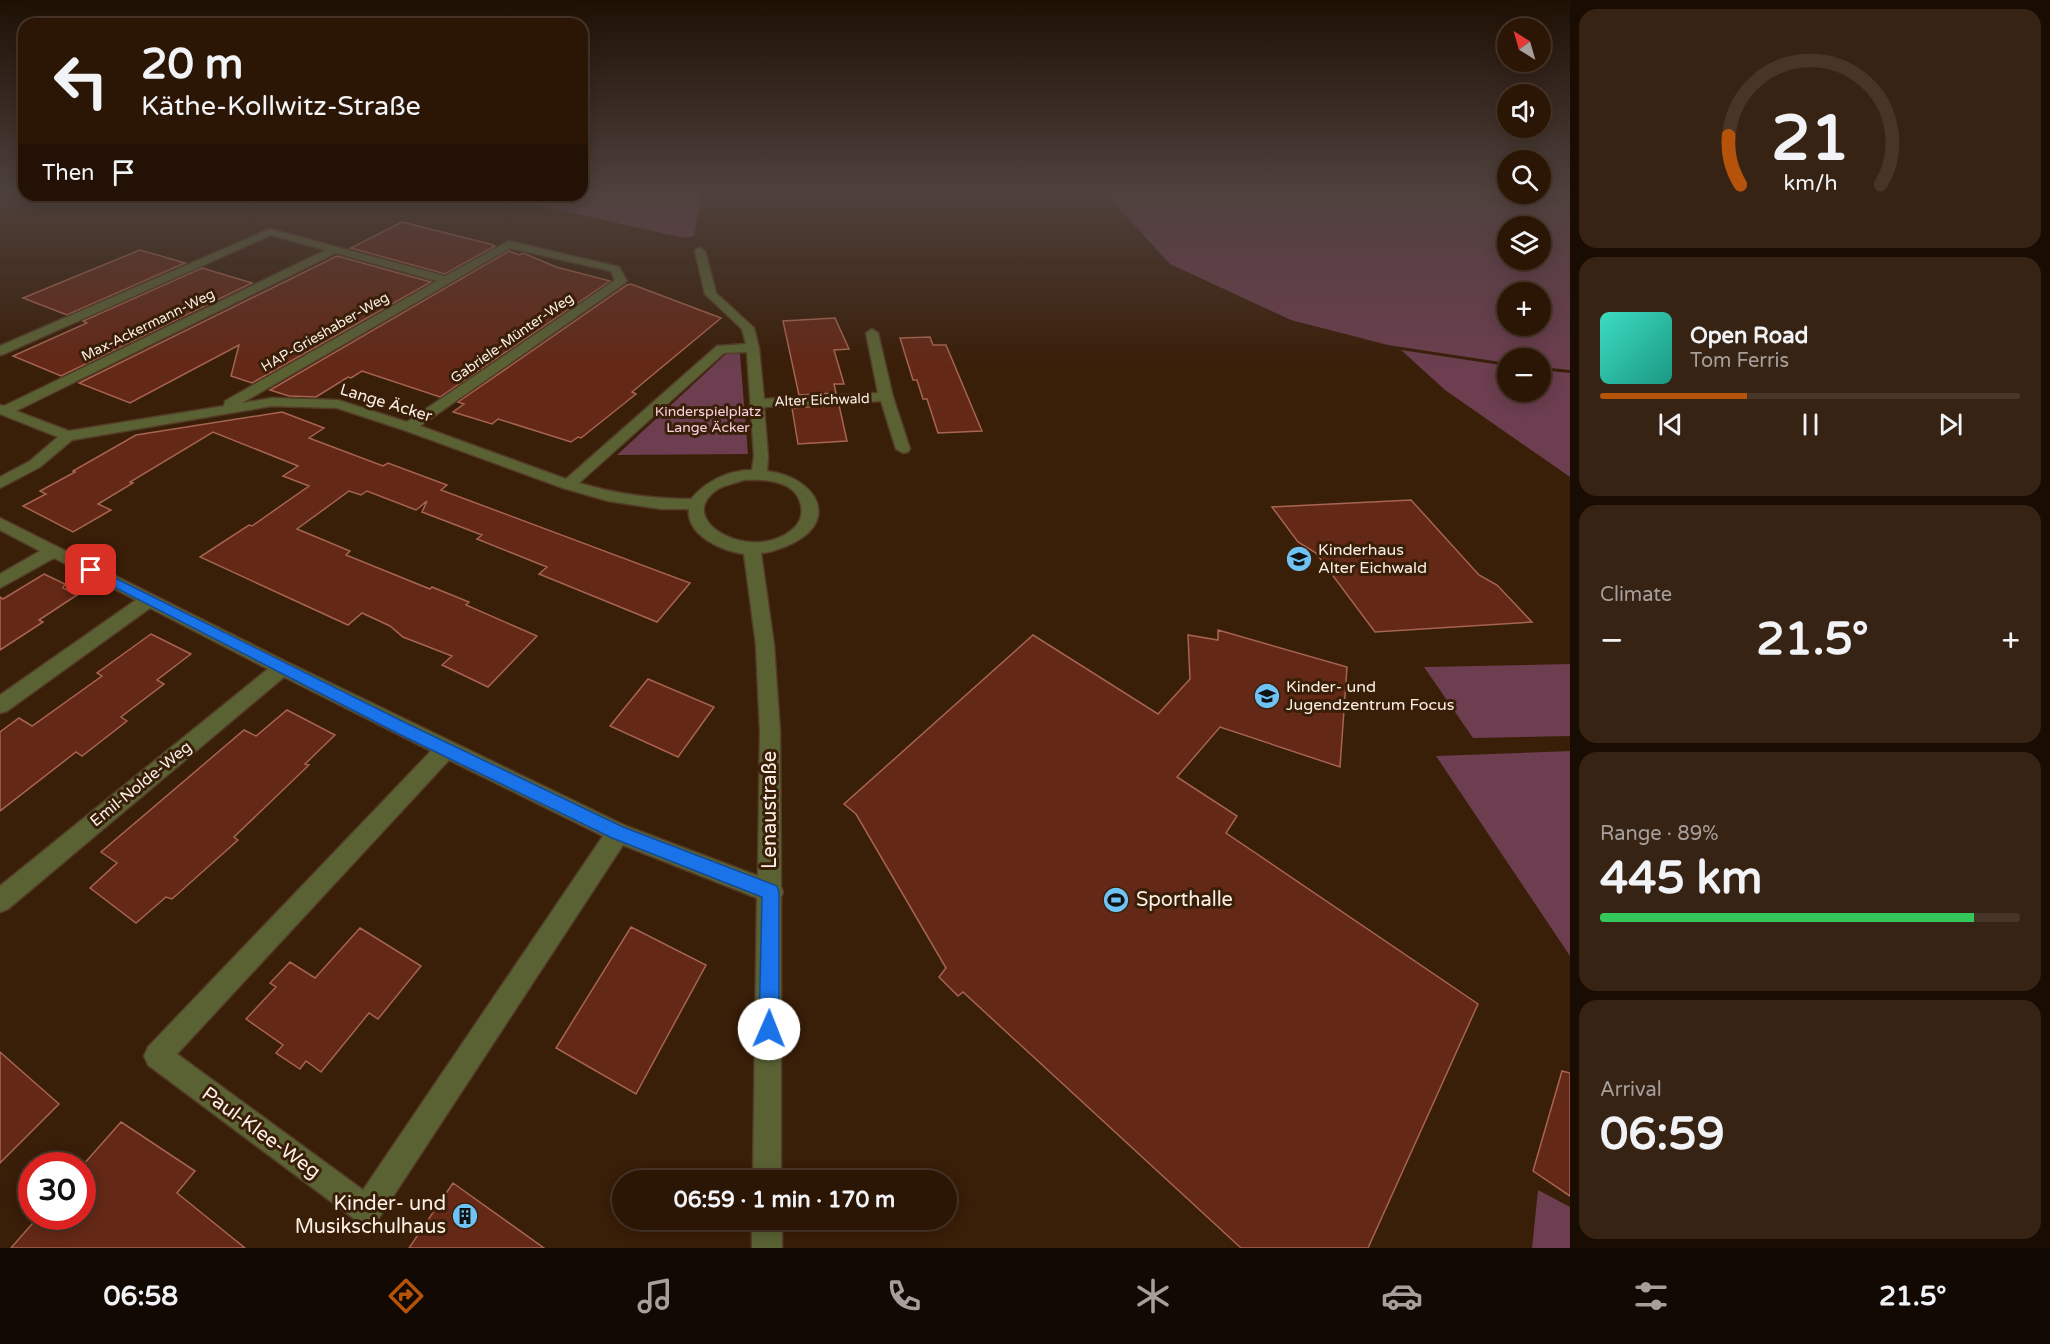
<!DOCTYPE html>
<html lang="en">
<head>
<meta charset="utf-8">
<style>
	body { margin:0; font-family:"Varela Round",sans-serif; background:#372314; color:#f1f3f6; height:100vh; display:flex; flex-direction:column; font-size:22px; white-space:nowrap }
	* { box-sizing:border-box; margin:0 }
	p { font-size:20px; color:#a69f9b }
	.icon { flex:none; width:33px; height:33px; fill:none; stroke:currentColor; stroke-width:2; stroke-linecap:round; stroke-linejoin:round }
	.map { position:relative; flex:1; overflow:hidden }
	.side { display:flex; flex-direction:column; gap:9px; padding:9px; background:#180c03; width:480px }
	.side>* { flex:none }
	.guide { position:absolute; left:18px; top:18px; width:570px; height:183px; border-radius:18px; box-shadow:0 3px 15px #0003,0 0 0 2px #473528; background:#2b1606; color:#f1f3f6; overflow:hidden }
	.needle { width:39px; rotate:323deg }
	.buttons { position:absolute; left:1497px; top:18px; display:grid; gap:12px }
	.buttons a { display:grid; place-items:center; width:54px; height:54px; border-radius:50%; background:#2b1606; box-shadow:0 3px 15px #0003,0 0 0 2px #473528; font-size:30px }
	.speed { position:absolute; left:18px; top:1152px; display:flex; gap:12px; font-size:30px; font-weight:700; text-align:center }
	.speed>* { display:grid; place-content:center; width:78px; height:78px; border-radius:50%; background:#2b1606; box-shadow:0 3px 15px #0003,0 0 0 2px #473528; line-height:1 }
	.speed .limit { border:9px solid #d22; background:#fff; color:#111 }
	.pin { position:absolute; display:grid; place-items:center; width:51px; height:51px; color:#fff; margin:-26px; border-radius:12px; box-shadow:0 3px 9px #0006 }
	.me { position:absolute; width:66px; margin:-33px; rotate:1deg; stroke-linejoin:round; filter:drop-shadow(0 0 4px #0008) }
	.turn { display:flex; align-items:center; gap:21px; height:126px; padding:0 24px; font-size:27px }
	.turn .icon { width:78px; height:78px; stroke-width:2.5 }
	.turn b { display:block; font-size:42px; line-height:51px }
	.then { display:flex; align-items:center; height:57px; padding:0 24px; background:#0003; gap:12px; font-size:22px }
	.big { font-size:45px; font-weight:800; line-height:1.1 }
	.side .tile { flex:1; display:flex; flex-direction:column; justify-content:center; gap:9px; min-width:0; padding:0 21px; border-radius:18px; background:#372314 }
	.side .dial { align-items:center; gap:0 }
	.dial svg { height:156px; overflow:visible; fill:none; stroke:#473528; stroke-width:7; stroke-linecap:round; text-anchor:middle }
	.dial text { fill:#f1f3f6; stroke:none }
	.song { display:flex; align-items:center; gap:18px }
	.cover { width:72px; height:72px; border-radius:9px; background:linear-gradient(135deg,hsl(170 70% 55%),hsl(170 70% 35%)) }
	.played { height:6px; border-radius:3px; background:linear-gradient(90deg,#b45309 35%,#473528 35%) }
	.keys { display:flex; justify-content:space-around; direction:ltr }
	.heat { display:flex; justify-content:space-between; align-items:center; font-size:33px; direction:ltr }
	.charge { height:9px; border-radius:4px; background:linear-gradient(90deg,#34c759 89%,#473528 0) }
	.trip { position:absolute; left:612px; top:1170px; width:345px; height:60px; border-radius:30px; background:#2b1606; box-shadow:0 3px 15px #0003,0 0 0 2px #473528; font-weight:800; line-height:60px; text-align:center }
	.dock { display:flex; height:96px; justify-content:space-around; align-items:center; background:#110902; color:#a69f9b }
	.dock .icon { width:42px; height:42px }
	.dock .on { color:#b45309 }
	.dock b { font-size:27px; color:#f1f3f6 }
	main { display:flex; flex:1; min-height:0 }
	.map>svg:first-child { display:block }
	.green { fill:#6c3e4f; fill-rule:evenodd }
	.building { fill:#642816; stroke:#a66451; stroke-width:1.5 }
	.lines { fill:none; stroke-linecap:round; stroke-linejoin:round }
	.street-casing { stroke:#543b27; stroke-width:3 }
	.street { fill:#5a6234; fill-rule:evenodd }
	.route { fill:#1a73e8; stroke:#114b97; stroke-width:1.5 }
	.labels { text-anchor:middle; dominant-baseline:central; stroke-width:6; stroke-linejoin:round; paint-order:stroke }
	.far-street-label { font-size:14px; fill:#fbefe6; stroke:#391e08 }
	.far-park-label { font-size:14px; fill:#fad1df; stroke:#391e08 }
	.street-label { font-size:16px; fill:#fbefe6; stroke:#391e08 }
	.poi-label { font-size:16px; fill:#fbefe6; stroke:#391e08; text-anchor:start }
	.near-street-label { font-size:20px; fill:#fbefe6; stroke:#391e08 }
	.near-poi-label { font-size:20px; fill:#fbefe6; stroke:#391e08; text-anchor:start }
</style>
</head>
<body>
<main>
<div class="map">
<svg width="1570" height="1248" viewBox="0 0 1570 1248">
	<rect width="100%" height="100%" fill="#391e08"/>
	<path class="green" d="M582,191H702L694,236L684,238L492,195H582Z
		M1103,191H1507L1508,194L1570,191V370L1541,367L1540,358H1508L1507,363L1388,345L1291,320L1170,264ZM1540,226V260H1508V226ZM1540,292V326H1508V292Z
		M1401,350L1507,366L1508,392H1540L1541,370L1570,373V477L1445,390Z
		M727,353L740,354L748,454L617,455Z
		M1570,664V736L1473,738L1424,667Z
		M1570,751V956L1436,756Z
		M1538,1190L1570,1207V1248H1532Z"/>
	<path class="building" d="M402,222L490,244L495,246L445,274L351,248Z
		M140,250L185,263L67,315L23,298Z
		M509,251L519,255L523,253L556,267L610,281L440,397L362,371L351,378L348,377L316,397L289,396L270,390Z
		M337,256L431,282L252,383L231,376L239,345L130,403L79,383Z
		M202,268L252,283L61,376L13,356L87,323L83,321Z
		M631,284L721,318L632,392L636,394L581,438L578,437L571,442L498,419L492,424L453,412L464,404L458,402L627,285Z
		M835,318L849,349L834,350L844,384H834L836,393L799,395L783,321Z
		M930,337L933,345H946L982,431L938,433L927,399H923L917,380H913L900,338Z
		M839,405L847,441L798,444L792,408Z
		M282,412L324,428L309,438L383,466L388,463L447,485L441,490L690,583L657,622L539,574L547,567L477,539L482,535L422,512L427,501L416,510L367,491L361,495L349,491L297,529L350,551L346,555L430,589L432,587L469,602L466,605L537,636L488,687L442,665L452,656L403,637L390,626L362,613L348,625L200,557L249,525L252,526L309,486L283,476L298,466L213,432L130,482L133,483L98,504L111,510L73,532L23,506L46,494L40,491L75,472L73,471L136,435Z
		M1411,500L1479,575L1497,585L1532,622L1375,632L1316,553L1298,542L1272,507Z
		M44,574L65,584L63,588L77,595L39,620L43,622L0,650V597L3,599Z
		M1218,630L1347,667L1340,767L1220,727L1177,777L1237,816L1226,833L1478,1004L1368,1248H1241L963,992L958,996L939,977L946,968L856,814L844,804L1033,635L1158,714L1190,679L1188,635L1218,640Z
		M151,634L191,654L157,680L164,684L121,717L127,721L82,756L76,752L0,811V732L19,718L32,726L102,676L97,673Z
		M648,679L714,707L678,757L610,726Z
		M287,710L335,735L305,764L309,765L234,837L238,840L172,899L166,897L136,923L90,888L117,863L101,852L244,730L256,736Z
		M631,927L706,965L636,1094L556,1048Z
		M360,928L421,966L378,1019L369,1013L321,1072L306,1061L300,1069L276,1053L283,1045L246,1019L276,987L270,983L290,962L315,978Z
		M0,1052L59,1104L0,1163Z
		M1562,1071L1570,1073V1196L1533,1171Z
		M121,1122L195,1171L177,1193L245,1248H11L39,1216H82V1166Z
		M453,1183L544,1248H409Z"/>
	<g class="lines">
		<g class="street-casing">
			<path id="street" d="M270,229L445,276L509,241L619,267L627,281L625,283L420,426L566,479L717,346L746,344L742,329L705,294L695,251L696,249L700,248L705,251L716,293L754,328L759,348L764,399L878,393L866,333L872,329L878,333L893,397L910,449L908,452L903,453L896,449L881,401L764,407L768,456L767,471C820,478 842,525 784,547C776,550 769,553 761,553L774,645L780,732L781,887L783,892L781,897V1180H753L757,898L623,845L377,1221L367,1226L357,1221L148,1065L144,1056L148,1047L431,751L284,677L8,909L0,912V886L268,669L150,608L7,711L0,713V695L136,600L54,558L0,588V574L40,551L0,530V518L289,663L626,826L758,876L760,732L756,645L744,554C723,551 686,536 689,509H661L608,501L563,488L404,430L337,408L272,406L72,440L40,467L0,488V477L30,461L58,437L0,414V405L4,406L326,250L271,235L4,354L0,355V346ZM510,248L611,271L615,280L407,422L338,400L272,398L242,403ZM336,253L437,281L225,401L224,406L69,431L16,411ZM747,352L754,456L752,470C729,470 706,481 691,499C652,499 616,494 579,483L724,353ZM744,480C764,479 796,480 801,505C803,515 800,523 793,529C752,565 671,520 718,489C725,485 736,483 744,480ZM449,760L603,836L363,1190L177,1054Z
				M752,1220H782V1248H752Z"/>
		</g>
		<use href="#street" class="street"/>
	</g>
	<linearGradient id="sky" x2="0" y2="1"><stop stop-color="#1f1004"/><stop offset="0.52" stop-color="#4e413d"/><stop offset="1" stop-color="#4e413d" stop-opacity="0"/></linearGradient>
	<rect width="1570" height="366" fill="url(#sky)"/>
	<path class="route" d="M91,566L410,725L623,827L777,886L779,892V1029L776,1036L769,1039L762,1036L759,1029L762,897L612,838L399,734L87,573L85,570Z"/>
	<defs>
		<g id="school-disc" transform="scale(1.35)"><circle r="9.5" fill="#6fc2f4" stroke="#391e08"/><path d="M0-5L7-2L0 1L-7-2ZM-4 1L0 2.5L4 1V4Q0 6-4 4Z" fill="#111"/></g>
		<g id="stadium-disc" transform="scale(1.35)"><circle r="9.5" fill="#6fc2f4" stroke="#391e08"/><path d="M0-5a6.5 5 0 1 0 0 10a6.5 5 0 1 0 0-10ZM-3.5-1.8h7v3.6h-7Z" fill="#111"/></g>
		<g id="building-disc" transform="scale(1.35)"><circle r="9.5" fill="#6fc2f4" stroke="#391e08"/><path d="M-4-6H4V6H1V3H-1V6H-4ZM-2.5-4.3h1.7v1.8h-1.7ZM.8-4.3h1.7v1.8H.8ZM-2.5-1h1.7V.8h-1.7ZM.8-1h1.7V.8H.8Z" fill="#111"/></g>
	</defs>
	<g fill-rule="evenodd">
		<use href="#school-disc" x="1299" y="559"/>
		<use href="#school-disc" x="1267" y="696"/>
		<use href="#stadium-disc" x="1116" y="900"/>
		<use href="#building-disc" x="465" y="1216"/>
	</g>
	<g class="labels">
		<g class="far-street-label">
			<text transform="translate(148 325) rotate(-26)">Max-Ackermann-Weg</text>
			<text transform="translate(325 332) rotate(-30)">HAP-Grieshaber-Weg</text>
			<text transform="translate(512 338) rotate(-35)">Gabriele-Münter-Weg</text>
			<text transform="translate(822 400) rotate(-2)">Alter Eichwald</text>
		</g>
		<g class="far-park-label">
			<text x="708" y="411">Kinderspielplatz<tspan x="708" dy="16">Lange Äcker</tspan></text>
		</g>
		<g class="street-label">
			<text transform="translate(386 403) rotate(17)">Lange Äcker</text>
			<text transform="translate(141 784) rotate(-39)">Emil-Nolde-Weg</text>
		</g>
		<g class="poi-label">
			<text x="1318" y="550">Kinderhaus<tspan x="1318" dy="18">Alter Eichwald</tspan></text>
			<text x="1286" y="687">Kinder- und<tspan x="1286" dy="18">Jugendzentrum Focus</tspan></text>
		</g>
		<g class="near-street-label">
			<text transform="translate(770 810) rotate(-90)">Lenaustraße</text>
			<text transform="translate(261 1133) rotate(36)">Paul-Klee-Weg</text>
		</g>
		<g class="near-poi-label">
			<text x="1136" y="900">Sporthalle</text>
			<text x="446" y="1204" text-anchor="end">Kinder- und<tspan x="446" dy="23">Musikschulhaus</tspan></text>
		</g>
	</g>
</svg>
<div class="buttons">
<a><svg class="needle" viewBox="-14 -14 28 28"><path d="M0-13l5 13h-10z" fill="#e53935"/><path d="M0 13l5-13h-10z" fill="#a69f9b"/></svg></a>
<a><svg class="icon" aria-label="sound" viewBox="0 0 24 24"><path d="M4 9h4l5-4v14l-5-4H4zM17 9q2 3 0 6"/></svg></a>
<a><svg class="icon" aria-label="search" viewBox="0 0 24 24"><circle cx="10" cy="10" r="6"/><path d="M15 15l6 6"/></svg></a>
<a><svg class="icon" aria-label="layers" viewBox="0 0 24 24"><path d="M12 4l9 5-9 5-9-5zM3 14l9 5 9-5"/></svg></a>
<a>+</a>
<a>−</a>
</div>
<div class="speed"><div class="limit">30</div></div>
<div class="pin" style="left:91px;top:570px;background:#d93025"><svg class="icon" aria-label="arrive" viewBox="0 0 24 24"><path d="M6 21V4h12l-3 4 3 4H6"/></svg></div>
<svg class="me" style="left:769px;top:1029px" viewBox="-20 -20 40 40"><circle r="19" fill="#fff"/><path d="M0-13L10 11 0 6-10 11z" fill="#1a73e8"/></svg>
<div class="trip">06:59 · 1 min · 170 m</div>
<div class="guide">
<div class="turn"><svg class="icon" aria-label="left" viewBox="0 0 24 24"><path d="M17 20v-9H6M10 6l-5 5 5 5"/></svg><div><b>20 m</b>Käthe-Kollwitz-Straße</div></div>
<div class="then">Then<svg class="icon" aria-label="arrive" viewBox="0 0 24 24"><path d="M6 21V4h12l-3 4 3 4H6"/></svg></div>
</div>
</div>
<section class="side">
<div class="tile dial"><svg viewBox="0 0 100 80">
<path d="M14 69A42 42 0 1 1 86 69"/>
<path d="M14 69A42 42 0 0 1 8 44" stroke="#b45309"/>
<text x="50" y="56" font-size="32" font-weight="700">21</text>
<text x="50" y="72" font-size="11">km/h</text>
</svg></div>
<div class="tile">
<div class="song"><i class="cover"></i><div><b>Open Road</b><p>Tom Ferris</p></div></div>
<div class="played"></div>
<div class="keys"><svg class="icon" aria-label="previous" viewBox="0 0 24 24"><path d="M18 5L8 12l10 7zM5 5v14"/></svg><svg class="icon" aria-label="pause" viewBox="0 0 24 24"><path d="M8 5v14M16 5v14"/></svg><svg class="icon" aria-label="next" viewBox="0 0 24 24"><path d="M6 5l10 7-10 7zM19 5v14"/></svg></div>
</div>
<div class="tile"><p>Climate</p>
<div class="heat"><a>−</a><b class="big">21.5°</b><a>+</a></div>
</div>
<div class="tile"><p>Range · 89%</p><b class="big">445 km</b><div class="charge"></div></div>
<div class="tile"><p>Arrival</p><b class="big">06:59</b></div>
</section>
</main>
<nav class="dock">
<b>06:58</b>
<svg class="icon on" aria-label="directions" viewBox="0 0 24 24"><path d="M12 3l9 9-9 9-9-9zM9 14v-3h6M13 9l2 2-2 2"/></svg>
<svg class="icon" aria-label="music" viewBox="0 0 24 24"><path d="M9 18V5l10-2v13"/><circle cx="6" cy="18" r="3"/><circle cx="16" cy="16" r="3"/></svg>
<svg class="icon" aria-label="phone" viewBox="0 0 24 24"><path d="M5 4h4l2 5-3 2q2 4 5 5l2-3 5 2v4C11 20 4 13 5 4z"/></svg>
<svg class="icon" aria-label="climate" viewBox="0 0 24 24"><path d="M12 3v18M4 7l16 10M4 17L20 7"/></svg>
<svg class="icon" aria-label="car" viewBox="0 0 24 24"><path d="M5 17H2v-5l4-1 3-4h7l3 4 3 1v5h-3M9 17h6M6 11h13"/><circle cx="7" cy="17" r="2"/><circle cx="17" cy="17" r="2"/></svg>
<svg class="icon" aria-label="filters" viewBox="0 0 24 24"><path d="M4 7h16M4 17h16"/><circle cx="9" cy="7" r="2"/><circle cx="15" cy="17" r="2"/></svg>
<b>21.5°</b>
</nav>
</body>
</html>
